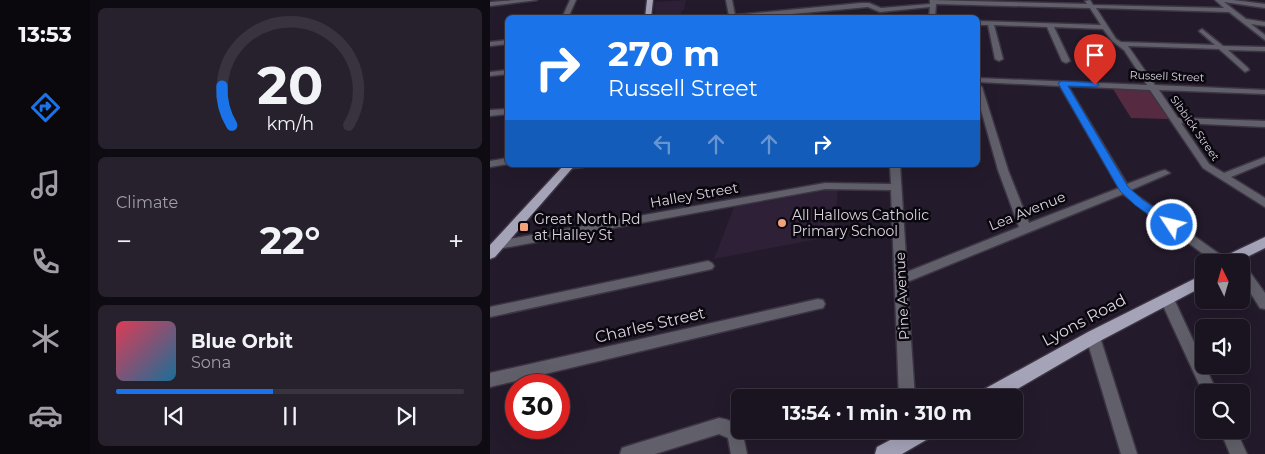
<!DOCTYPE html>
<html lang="en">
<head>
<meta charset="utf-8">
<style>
	body { margin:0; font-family:Montserrat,sans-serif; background:#27212d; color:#f1f3f6; height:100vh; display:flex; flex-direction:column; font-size:19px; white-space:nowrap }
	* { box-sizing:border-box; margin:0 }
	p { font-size:16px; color:#9f9ea5 }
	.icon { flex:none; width:28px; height:28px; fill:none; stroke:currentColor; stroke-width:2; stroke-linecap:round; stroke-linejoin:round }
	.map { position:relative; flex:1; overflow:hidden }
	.drawer { display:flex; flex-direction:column; gap:8px; padding:8px; background:#0e0b12; width:400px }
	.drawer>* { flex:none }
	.top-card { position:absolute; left:15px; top:15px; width:475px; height:152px; border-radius:8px; box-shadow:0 5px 20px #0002,0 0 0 1px #38333e; background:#1a73e8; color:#fff; overflow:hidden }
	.needle { width:32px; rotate:355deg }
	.tools { position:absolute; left:705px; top:254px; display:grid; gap:10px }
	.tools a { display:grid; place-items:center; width:55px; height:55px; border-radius:8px; background:#1a1420; box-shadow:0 5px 20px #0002,0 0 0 1px #38333e; font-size:25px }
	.speed { position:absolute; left:15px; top:374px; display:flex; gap:10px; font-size:25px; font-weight:700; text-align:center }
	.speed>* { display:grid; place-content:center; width:65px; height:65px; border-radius:50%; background:#1a1420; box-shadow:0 5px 20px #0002,0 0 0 1px #38333e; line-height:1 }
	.speed .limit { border:8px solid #d22; background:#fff; color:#111 }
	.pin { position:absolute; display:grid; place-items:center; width:42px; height:42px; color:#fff; margin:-51px -21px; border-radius:50% 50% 50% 0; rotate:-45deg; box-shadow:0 0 5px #0007 }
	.pin .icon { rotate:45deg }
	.me { position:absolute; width:55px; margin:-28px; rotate:305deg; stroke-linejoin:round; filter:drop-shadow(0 0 4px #0008) }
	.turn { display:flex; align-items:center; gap:18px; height:105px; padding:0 20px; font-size:22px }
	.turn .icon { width:65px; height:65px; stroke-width:2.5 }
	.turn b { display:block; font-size:35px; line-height:42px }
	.lanes { display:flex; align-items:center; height:48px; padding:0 20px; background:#0003; justify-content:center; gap:25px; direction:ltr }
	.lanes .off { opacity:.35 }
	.big { font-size:38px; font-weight:700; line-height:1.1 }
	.drawer .widget { flex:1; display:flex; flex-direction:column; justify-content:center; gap:8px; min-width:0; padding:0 18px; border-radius:8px; background:#27212d }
	.drawer .dial { align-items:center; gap:0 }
	.dial svg { height:130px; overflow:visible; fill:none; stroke:#38333e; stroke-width:7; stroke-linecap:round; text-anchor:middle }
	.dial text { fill:#f1f3f6; stroke:none }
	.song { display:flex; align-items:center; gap:15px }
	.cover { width:60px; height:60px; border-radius:8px; background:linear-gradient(135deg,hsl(350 70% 55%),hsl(200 70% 35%)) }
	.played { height:5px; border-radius:2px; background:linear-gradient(90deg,#1a73e8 45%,#38333e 45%) }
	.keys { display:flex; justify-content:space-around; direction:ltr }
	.heat { display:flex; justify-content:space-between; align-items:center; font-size:28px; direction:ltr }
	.trip { position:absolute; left:241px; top:389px; width:292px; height:50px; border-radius:8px; background:#1a1420; box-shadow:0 5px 20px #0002,0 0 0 1px #38333e; font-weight:700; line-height:50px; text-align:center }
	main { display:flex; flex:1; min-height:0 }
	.tabs { display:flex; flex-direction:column; width:90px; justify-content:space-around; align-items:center; background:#0a080d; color:#9f9ea5 }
	.tabs .icon { width:35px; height:35px }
	.tabs .on { color:#1a73e8 }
	.tabs b { font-size:22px; color:#f1f3f6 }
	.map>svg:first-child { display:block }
	.built { fill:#2d2037 }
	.green { fill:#562b42 }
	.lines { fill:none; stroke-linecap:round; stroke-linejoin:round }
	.minor-casing { stroke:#3d3444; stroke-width:3 }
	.major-casing { stroke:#3d3444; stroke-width:3 }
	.minor { fill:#61606a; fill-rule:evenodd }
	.major { fill:#a5a3b8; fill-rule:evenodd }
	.route { fill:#1a73e8; stroke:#114b97 }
	.poi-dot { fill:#f1a17c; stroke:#0a070e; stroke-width:2 }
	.labels { text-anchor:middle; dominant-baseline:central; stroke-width:5; stroke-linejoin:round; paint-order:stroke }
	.far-street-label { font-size:11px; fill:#dbd4e0; stroke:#0a070e }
	.street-label { font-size:14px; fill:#dbd4e0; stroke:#0a070e }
	.poi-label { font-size:14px; fill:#dbd4e0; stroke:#0a070e; text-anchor:start }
	.near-street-label { font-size:16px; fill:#dbd4e0; stroke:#0a070e }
</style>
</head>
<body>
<main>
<nav class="tabs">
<b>13:53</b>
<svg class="icon on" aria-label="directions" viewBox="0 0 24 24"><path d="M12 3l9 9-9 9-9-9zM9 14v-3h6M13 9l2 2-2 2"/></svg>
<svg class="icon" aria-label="music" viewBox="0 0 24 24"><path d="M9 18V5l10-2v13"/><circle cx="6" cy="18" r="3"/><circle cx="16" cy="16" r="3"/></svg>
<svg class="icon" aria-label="phone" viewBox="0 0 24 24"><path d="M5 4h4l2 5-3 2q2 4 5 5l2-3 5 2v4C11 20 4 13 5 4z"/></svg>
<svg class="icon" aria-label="climate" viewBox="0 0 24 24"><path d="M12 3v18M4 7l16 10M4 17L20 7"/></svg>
<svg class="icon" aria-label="car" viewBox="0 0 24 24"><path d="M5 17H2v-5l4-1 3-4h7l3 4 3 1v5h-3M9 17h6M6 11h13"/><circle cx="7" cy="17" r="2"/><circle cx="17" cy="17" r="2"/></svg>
</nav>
<section class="drawer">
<div class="widget dial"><svg viewBox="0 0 100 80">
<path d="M14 69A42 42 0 1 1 86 69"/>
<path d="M14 69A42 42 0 0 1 8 45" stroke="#1a73e8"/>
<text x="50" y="56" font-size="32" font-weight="700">20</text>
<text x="50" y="72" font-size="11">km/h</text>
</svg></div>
<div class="widget"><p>Climate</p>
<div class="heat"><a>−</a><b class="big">22°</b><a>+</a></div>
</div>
<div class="widget">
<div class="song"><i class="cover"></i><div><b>Blue Orbit</b><p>Sona</p></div></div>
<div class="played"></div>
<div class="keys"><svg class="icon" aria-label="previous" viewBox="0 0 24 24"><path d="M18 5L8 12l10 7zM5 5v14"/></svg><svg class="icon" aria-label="pause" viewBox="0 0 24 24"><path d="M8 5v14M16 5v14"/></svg><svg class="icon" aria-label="next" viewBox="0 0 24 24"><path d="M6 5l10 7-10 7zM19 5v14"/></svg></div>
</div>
</section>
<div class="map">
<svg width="775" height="454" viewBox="0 0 775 454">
	<rect width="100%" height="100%" fill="#231a2b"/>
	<path class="built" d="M196,0L194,10L191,11V17H165V2Z
		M348,188L344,236L224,259L244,207Z"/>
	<path class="green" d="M623,89L661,90L679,119L641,118Z"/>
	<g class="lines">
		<g class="minor-casing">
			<path id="minor" d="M25,0H47L0,6V2Z
				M80,0H86L78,18H72Z
				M236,0H242L245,15L371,3H379L391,8L440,4V0L597,4L595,1L600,0L603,5L734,8L725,0H743L775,4V8L734,2L756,19L775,22V26L761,24L775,35V40L739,12L606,8L626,39L631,42L725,45L710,32L709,31L712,29L733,46L775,47V51L738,50L758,68L759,70L755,72L729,49L638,46L665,85L775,90V94L669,90L688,118L775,121V127L691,123L719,164L734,173L775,157V163L741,177L775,198V207L713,168L660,90L578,86L637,184L671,171L675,170L680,173L641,190L642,192L728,253L740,259L742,262H726L720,259L633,194L417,282L425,398H409L401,190L335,189L8,249L4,248L2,245L4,242L8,241L335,183L401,184L400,165H410L417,272L529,227L508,170L488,99V85L492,87L518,170L539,223L629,188L570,86L488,82V78L657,85L634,50L622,41L613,29L564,27L580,61L576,63L572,61L557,27L504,25L513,59L509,61L505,59L498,25H488V21L611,25L600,8L446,4L445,18H439L440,7L390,12L378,7L258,18H231L239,16Z
				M18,40V44L0,46V42Z
				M18,70V74L0,76V72Z
				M18,109V114L0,116V110Z
				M18,158V164L0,167V161Z
				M74,165H95L93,167L75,169Z
				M218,261L222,263L224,266L222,269L0,317V307Z
				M751,266L759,271L775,293V309L770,308L751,278Z
				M677,294L682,295L684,299L727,392H714V395L670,299L672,295Z
				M328,299L333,300L335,304L333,308L328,309L0,387V373Z
				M603,331L608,333L610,337L647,454H631L596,337L598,333Z
				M229,418C252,421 253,434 257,454H241L238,438L229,434L165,454H130L132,448L138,446Z
				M730,430H746L757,454H740Z"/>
		</g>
		<g class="major-casing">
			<path id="major" d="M157,0H163L161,18H155Z
				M74,165H85L5,257L0,259V245Z
				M775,237V248L747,262H735L737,255Z
				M714,274V286L608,342L512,398H487L489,392L598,332Z
				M419,430H446L443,436L412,454H385L387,447Z"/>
		</g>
		<use href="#minor" class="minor"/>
		<use href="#major" class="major"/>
	</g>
	<path class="route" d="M572,81L608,83L609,85L605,87L578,86L638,187L653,200L686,222L687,225L686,228H677L645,205L630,191L568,83Z"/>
	<g class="poi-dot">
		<circle cx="292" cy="223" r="5"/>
		<rect x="29" y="222" width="10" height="10" rx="2.5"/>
	</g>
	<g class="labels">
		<g class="far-street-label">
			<text transform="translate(677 76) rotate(2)">Russell Street</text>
			<text transform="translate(705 128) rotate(55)">Sibbick Street</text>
		</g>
		<g class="street-label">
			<text transform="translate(204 195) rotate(-10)">Halley Street</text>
			<text transform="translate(537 211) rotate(-22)">Lea Avenue</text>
			<text transform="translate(412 296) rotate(-93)">Pine Avenue</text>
		</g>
		<g class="poi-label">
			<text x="302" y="215">All Hallows Catholic<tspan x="302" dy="16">Primary School</tspan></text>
			<text x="44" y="219">Great North Rd<tspan x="44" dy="16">at Halley St</tspan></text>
		</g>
		<g class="near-street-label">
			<text transform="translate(594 320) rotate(-28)">Lyons Road</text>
			<text transform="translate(160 325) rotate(-13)">Charles Street</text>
		</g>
	</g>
</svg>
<div class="tools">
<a><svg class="needle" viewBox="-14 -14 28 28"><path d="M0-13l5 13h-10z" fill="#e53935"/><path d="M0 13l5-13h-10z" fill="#9f9ea5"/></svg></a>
<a><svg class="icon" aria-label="sound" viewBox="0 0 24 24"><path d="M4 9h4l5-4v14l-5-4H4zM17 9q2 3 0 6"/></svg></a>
<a><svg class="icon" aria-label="search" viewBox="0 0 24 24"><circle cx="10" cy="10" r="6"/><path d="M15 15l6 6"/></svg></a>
</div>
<div class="speed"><div class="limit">30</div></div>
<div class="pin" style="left:605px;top:85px;background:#d93025"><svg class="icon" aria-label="arrive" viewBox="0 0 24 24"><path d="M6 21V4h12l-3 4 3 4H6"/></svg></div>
<svg class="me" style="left:682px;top:225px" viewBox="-20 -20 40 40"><circle r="17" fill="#1a73e8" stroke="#fff" stroke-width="3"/><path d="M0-11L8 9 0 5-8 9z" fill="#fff"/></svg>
<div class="trip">13:54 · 1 min · 310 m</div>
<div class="top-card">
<div class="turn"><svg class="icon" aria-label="right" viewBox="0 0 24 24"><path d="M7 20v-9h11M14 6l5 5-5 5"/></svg><div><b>270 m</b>Russell Street</div></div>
<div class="lanes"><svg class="icon off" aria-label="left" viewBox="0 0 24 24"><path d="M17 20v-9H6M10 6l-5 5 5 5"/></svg><svg class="icon off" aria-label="ahead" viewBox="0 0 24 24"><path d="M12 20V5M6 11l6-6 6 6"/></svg><svg class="icon off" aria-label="ahead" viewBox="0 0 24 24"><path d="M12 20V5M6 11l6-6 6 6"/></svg><svg class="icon" aria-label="right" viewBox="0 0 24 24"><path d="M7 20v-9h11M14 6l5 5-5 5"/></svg></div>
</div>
</div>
</main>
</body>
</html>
